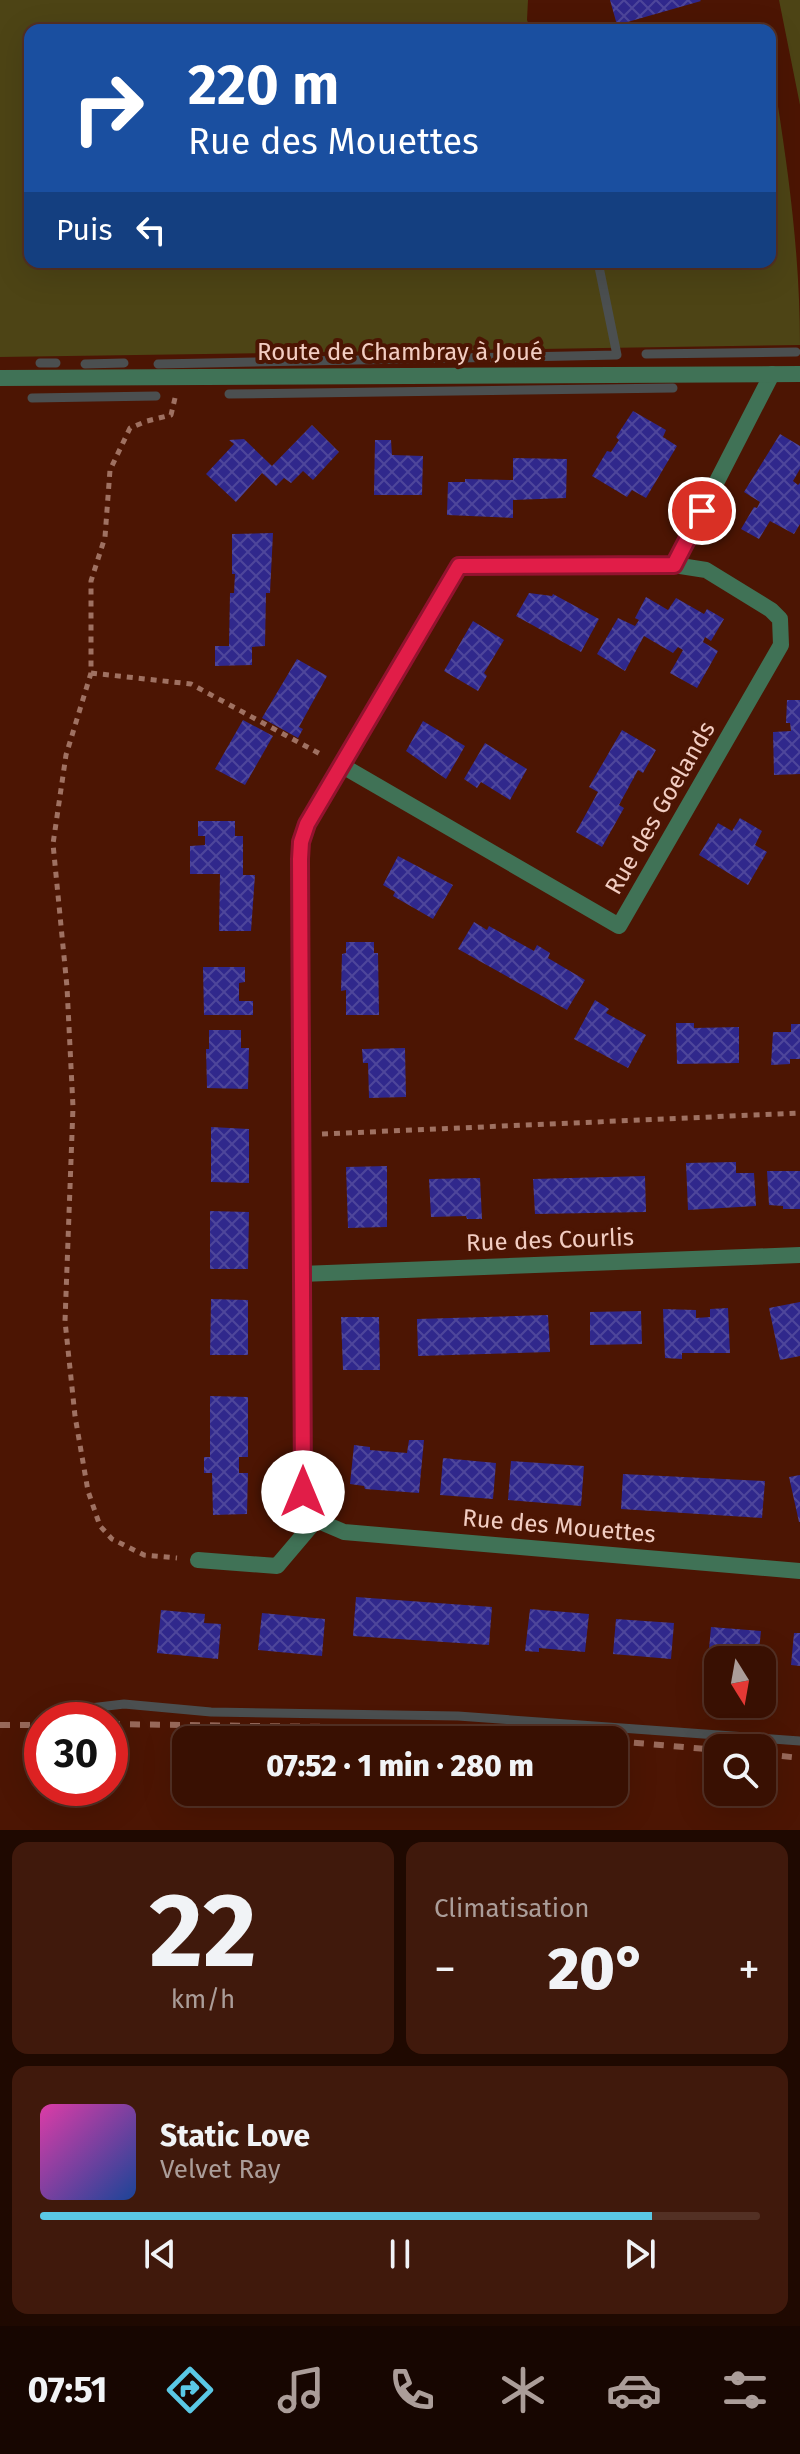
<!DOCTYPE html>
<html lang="fr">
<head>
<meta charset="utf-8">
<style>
	body { margin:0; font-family:"Fira Sans",sans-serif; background:#40190c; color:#f1f3f6; height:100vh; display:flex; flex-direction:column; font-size:30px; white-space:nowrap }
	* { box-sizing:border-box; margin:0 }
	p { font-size:26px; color:#ab9d99 }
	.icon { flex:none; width:44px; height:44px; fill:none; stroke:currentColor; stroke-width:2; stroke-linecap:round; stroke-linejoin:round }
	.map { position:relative; height:1830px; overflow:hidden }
	.side { display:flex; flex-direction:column; gap:12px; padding:12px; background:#1f0901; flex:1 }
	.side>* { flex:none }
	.guide { position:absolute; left:24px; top:24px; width:752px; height:244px; border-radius:16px; box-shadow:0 8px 32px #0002,0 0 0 2px #533024; background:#1a4fa0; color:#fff; overflow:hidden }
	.needle { width:52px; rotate:169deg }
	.tools { position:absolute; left:704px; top:1646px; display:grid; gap:16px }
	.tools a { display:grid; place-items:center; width:72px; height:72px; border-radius:16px; background:#391002; box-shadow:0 8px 32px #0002,0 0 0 2px #533024; font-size:40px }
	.speed { position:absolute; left:24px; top:1702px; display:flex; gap:16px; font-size:40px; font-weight:700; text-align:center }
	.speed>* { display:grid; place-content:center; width:104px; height:104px; border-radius:50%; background:#391002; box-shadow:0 8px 32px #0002,0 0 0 2px #533024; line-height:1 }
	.speed .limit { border:12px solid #d22; background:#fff; color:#111 }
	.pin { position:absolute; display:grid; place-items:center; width:68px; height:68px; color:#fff; margin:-34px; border:4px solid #fff; border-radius:50%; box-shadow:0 2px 8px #0007 }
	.me { position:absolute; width:88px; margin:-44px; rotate:0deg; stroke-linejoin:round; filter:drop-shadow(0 0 6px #0008) }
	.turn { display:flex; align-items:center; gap:28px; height:168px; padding:0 32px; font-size:36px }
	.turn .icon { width:104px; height:104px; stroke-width:2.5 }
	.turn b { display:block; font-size:56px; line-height:68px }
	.then { display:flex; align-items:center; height:76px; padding:0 32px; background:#0003; gap:16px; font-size:30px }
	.big { font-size:60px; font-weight:800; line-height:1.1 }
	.side .card { flex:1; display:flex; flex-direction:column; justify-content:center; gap:12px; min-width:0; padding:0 28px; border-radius:16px; background:#40190c }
	.side .dial { align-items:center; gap:0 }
	.dial b { font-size:104px; line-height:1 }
	.song { display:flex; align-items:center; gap:24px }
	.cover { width:96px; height:96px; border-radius:12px; background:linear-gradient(135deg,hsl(320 70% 55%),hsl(220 70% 35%)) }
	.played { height:8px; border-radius:4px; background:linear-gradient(90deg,#5ac8e5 85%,#533024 85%) }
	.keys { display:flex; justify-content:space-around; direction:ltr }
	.heat { display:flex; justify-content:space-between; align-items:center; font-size:44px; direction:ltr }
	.side .tiles { flex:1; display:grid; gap:12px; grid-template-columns:1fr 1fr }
	.card:last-child { grid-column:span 2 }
	.trip { position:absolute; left:172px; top:1726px; width:456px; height:80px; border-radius:16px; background:#391002; box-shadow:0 8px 32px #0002,0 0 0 2px #533024; font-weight:800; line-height:80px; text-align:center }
	.tabs { display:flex; height:128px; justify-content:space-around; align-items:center; background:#170601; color:#ab9d99 }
	.tabs .icon { width:56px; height:56px }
	.tabs .on { color:#5ac8e5 }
	.tabs b { font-size:36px; color:#f1f3f6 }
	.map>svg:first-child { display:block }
	.grass { fill:#4d4415 }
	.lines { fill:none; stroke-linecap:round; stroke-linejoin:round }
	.stream { stroke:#4b4f50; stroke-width:9 }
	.building { fill:url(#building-cross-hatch) }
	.path { stroke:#9f7162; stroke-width:5; stroke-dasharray:6 6; stroke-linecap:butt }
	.minor { stroke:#407256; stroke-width:16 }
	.tertiary { stroke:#407256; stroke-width:16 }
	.rail { stroke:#98695a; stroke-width:6; stroke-dasharray:10 10; stroke-linecap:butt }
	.route-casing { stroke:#92132f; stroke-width:20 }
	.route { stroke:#e11d48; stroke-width:14 }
	.labels { text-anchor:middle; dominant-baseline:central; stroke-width:8; stroke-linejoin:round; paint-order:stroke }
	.street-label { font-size:24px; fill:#f2cdc2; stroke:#4c1503 }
</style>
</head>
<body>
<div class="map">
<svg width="800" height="1830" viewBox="0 0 800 1830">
	<defs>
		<pattern id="building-cross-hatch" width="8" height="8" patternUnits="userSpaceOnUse" patternTransform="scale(2)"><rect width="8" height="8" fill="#30288c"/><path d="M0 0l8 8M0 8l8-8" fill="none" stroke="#4e469b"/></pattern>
	</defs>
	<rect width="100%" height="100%" fill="#4c1503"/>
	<path class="grass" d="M0,0H528L527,20L531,30H30V262H770V102L777,100C790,182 800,262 800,345L0,357Z
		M779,0H800V105Z"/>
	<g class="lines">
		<path class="stream" d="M646,354L796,352
			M40,363H56
			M85,364L124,363
			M158,364L617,355L598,262
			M229,394L673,388
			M32,398L156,396
			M56,1712L124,1704L211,1712L458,1716L800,1741"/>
	</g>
	<path class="building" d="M610,0H700L701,1L617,25Z
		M770,63L777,100L770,102Z
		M633,411L666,430L663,437L677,446L646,498L632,490L627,497L592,476L607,451L611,452L619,440L616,437Z
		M312,425L339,452L313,480L303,471L291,483L284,478L276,486L262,473L236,502L206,474L234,444L229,440L244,439L272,466Z
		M780,434L800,446V469L793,481L798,485L800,483V524L794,534L770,521L759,539L741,529L754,507L757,508L760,502L744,492Z
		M375,440H391L392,455L423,456L422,495H374Z
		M513,458L567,459L566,498L513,500V518L447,515L448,482H465V479L513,480Z
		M273,533L270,593H266L265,646L252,647V665L215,666V646H229L230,593H234L235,574H232V534Z
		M529,593L552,596L553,594L599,619L581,652L516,616Z
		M646,597L668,610L676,598L704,614L707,609L724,619L711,641L705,637L703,642L718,651L697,688L670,673L683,650L678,647L673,653L644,636L625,671L597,654L618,618L635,626L639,620L635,618Z
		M473,621L504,640L484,673L487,676L478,691L444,671Z
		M297,659L327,676L299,727L303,729L298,738L262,718Z
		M787,700H800V774L774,775L773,732L791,731L790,723H786Z
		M243,720L273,736L245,785L215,769Z
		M423,721L465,746L446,779L406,751Z
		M622,730L656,750L643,773L638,770L619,805L624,808L602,847L576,832L598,792L589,787Z
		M485,743L527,769L510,800L481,782L477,788L464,779Z
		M740,818L762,831L755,845L767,852L748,885L699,855L718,823L732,831Z
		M198,821H235V836H243V875H255L251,931H219L220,874H190V846L205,845V836H198Z
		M398,856L453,885L433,919L393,896L395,892L383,885Z
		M474,922L487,930L489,926L534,951L537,945L550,953L548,958L585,980L567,1010L458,949Z
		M346,942H374V953H378L379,1015H346V990L341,991L342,954L346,953Z
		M203,967H245V982L239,983V1001H253V1015H204Z
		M595,1000L609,1009L606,1013L646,1035L628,1068L574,1039Z
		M676,1023H694V1028L739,1027V1063L677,1064Z
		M791,1024H800V1059H790V1064L771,1065L773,1032H791Z
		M209,1030H241V1048H249L248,1089L207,1088L206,1049H209Z
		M405,1048L406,1097L369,1098L368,1063H363L362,1049Z
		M211,1127L249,1129V1183L211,1182Z
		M736,1162V1173H754L756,1206L688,1210L686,1163Z
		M387,1166V1227L348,1228L346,1167Z
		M767,1171H800V1209H783V1206L769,1205Z
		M645,1176L646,1212L535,1214L533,1179Z
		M480,1178L482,1219H467L466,1216L431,1217L429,1179Z
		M210,1211L249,1212L248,1269H210Z
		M211,1299L248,1300V1355H210Z
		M800,1302V1356L780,1360L769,1308Z
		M728,1308L730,1353H682V1359L665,1358L663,1309L696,1310V1318L710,1317V1309Z
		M641,1311L642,1344L590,1345V1312Z
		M548,1315L550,1352L418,1356L417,1319Z
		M341,1317H379L380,1370H343Z
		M210,1396L248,1397V1457H239V1473H248L247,1514L213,1515L212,1473H204V1457H210Z
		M409,1440H424L419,1493L365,1489L364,1486L350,1484L354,1445L370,1447V1450L407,1453Z
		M443,1458L496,1463L493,1499L440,1495Z
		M511,1461L584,1466L581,1506L508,1500Z
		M623,1474L765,1481L762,1518L621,1509Z
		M800,1475V1522H799L789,1477Z
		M356,1597L492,1607L489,1645L353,1636Z
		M530,1609L589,1614L585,1652L539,1648V1652L525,1651Z
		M161,1610L205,1614L204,1623L221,1624L218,1659L157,1653Z
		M262,1613L325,1619L322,1656L258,1650Z
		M616,1619L674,1623L671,1659L613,1654Z
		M711,1627L761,1631L758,1660H708Z
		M794,1633H800V1666L791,1665Z"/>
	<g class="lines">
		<path class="path" d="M175,398L171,415L147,421L130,428L110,470L105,537L91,581V673L66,755L53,844L67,987L73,1107L65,1321L75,1416L88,1491L100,1526L112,1539L144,1555L177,1558
			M91,673L191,684L322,755
			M322,1134L800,1113"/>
		<path class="minor" d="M772,374L674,565L459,566L307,824L301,842L300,859L303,1492L316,1520L344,1532L800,1571
			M341,765L619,926L781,645L780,619L771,610L706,570L674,565
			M301,1274L800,1255
			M198,1560L277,1566L316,1520"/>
		<path class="tertiary" d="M0,378L800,374"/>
		<path class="rail" d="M110,1724L407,1728L604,1740
			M0,1725H42
			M614,1741L718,1750
			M762,1754L800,1758"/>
	</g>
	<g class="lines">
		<g class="route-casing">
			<path id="route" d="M303,1492L300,859L301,842L307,824L459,566L674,565L702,511"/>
		</g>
		<use href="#route" class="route"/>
	</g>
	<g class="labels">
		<g class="street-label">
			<text x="400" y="352">Route de Chambray à Joué</text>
			<text transform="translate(660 808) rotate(-60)">Rue des Goelands</text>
			<text transform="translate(550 1240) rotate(-2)">Rue des Courlis</text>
			<text transform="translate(559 1526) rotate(5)">Rue des Mouettes</text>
		</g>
	</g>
</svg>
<div class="tools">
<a><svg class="needle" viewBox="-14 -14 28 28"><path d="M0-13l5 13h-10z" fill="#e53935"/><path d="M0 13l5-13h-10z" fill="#ab9d99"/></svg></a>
<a><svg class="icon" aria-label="search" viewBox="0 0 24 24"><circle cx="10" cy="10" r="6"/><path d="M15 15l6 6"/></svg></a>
</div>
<div class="speed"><div class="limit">30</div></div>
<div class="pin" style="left:702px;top:511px;background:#d93025"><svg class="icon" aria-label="arrive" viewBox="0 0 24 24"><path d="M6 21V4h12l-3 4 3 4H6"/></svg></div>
<svg class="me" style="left:303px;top:1492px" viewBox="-20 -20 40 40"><circle r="19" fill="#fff"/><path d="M0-13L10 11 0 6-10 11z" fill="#e11d48"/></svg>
<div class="trip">07:52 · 1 min · 280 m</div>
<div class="guide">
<div class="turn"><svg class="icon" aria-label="right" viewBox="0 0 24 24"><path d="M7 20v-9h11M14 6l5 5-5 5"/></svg><div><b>220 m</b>Rue des Mouettes</div></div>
<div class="then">Puis<svg class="icon" aria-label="left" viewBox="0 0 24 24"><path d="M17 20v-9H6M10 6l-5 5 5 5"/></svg></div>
</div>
</div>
<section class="side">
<div class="tiles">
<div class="card dial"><b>22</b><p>km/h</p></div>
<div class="card"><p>Climatisation</p>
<div class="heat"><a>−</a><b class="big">20°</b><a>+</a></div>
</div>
<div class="card">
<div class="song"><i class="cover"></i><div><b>Static Love</b><p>Velvet Ray</p></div></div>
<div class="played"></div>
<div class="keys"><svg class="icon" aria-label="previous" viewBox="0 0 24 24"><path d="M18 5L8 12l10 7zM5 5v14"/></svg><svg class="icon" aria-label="pause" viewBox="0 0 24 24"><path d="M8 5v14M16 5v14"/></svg><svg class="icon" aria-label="next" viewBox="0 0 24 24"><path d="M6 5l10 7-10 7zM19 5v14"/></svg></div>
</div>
</div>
</section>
<nav class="tabs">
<b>07:51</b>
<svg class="icon on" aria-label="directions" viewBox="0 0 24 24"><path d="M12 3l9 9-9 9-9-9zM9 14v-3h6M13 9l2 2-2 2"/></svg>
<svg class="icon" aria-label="music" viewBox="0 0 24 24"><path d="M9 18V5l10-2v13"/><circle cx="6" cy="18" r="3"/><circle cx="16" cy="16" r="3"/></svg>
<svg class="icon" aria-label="phone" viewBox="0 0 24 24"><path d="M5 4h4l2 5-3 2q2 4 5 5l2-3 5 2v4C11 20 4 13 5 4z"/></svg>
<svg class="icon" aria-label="climate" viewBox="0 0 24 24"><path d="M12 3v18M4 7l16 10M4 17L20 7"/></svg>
<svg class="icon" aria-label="car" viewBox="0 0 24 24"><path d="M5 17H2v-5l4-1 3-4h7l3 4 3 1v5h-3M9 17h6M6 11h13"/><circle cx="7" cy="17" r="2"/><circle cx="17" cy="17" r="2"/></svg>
<svg class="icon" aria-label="filters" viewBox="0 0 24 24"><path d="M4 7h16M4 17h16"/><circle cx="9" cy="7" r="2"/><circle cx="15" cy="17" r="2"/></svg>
</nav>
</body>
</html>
